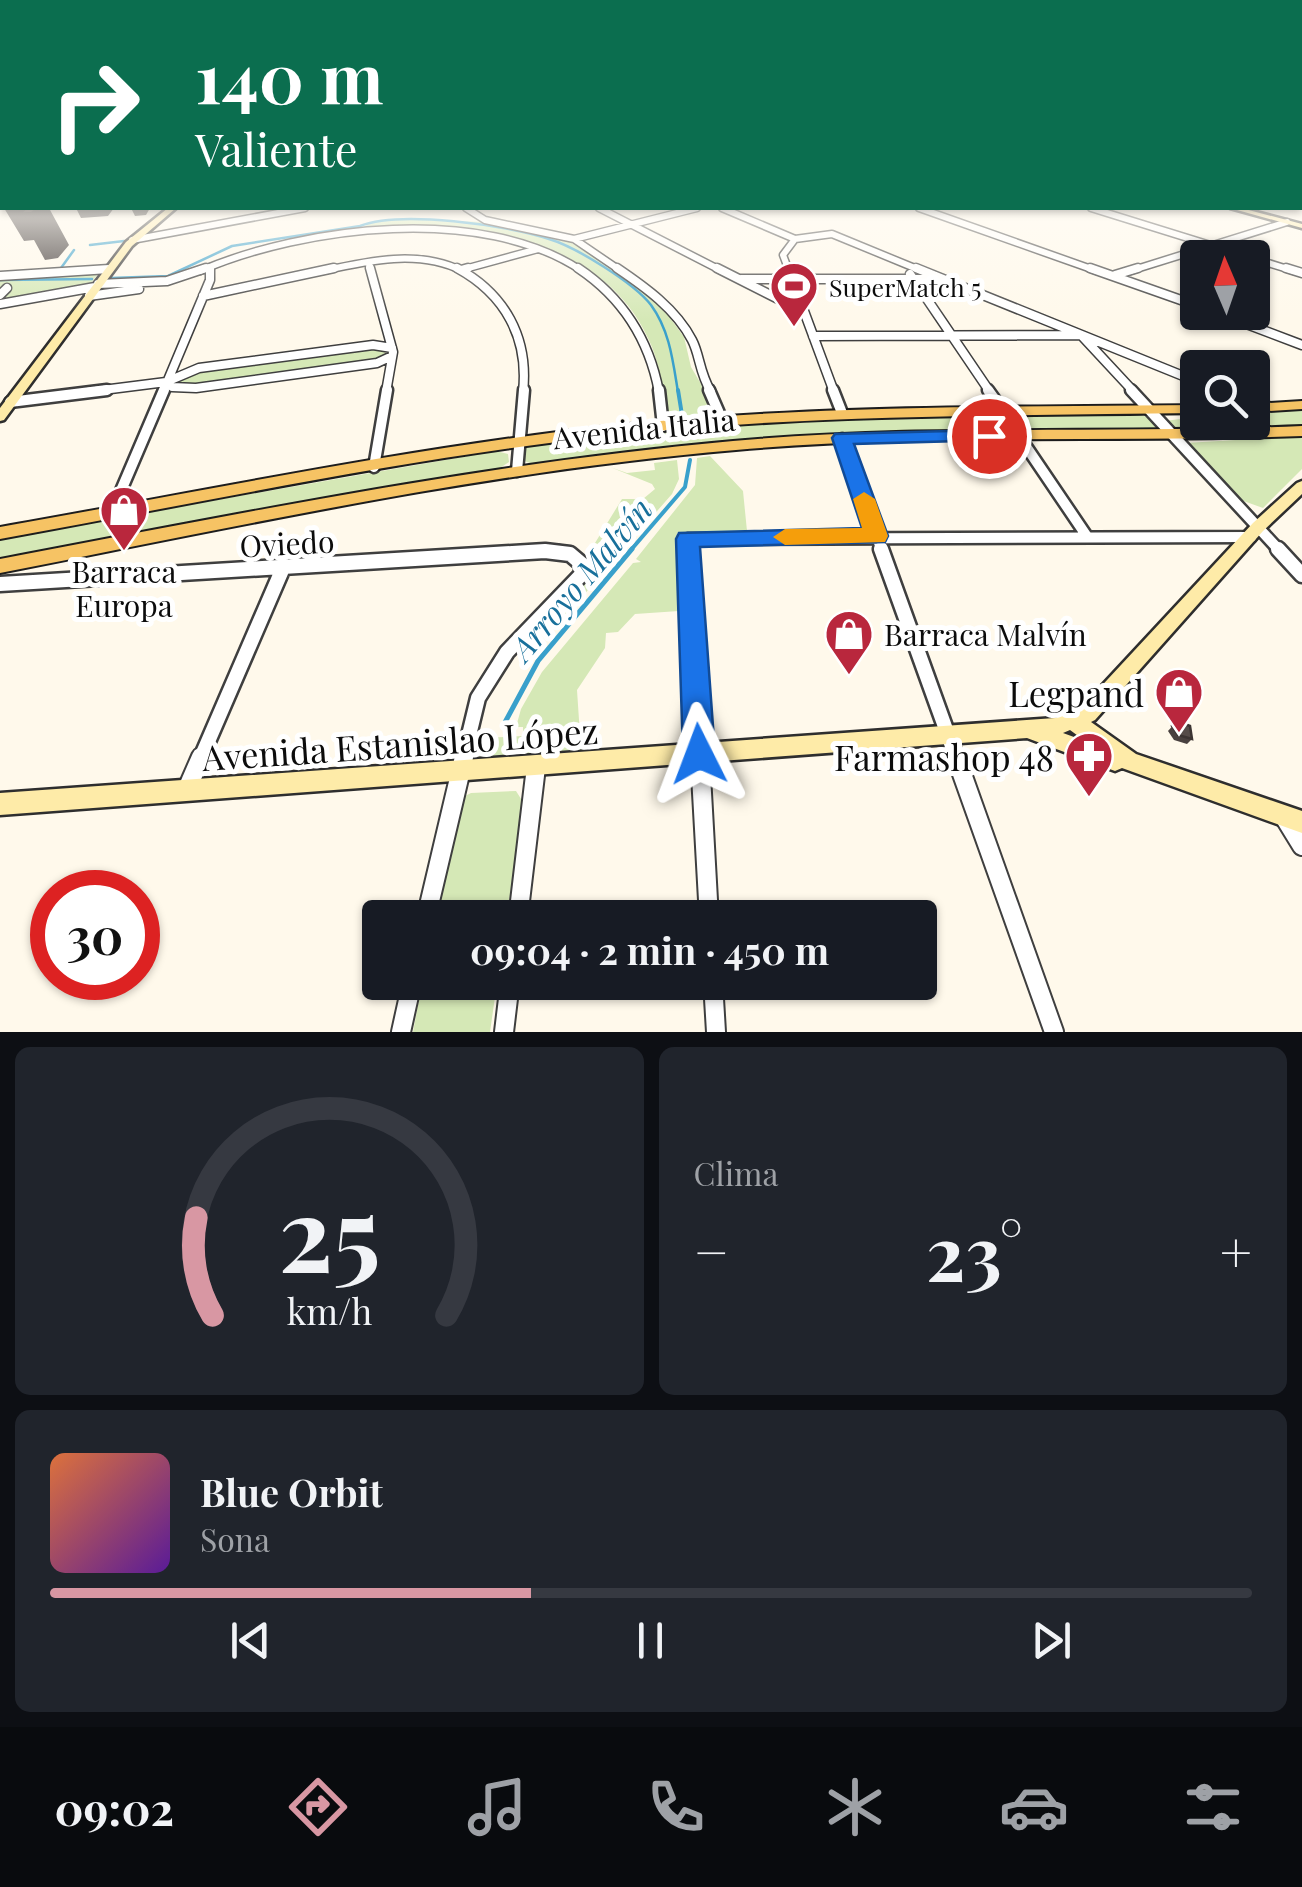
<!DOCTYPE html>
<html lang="es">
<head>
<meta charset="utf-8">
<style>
	body { margin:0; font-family:"Playfair Display",serif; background:#20242c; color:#f1f3f6; height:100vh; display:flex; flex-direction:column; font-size:38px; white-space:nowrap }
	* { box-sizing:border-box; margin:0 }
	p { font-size:32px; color:#9ea1a6 }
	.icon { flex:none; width:55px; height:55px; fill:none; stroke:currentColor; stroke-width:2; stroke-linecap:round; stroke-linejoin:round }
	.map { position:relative; height:1032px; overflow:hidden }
	.details { display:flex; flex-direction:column; gap:15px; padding:15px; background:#0d0f14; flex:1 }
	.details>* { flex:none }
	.guide { position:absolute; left:0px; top:0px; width:1302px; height:210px; box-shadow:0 2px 8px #0004; background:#0b6e4f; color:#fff; overflow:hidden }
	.needle { width:65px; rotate:358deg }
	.tools { position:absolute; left:1180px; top:240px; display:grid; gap:20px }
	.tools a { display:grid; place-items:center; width:90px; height:90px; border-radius:10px; background:#171b24; box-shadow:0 2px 8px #0004; font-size:50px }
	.speed { position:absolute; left:30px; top:870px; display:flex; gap:20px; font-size:50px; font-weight:700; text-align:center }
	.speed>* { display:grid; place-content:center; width:130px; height:130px; border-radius:50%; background:#171b24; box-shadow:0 2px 8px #0004; line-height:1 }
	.speed .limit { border:15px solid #d22; background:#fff; color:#111 }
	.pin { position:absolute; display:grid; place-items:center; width:85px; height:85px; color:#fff; margin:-42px; border:5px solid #fff; border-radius:50%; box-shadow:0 2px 10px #0007 }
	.me { position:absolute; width:110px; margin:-55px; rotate:357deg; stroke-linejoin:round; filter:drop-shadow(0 0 8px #0008) }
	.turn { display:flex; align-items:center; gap:35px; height:210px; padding:0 30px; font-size:45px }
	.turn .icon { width:130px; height:130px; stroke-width:2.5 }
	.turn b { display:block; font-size:70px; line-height:85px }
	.big { font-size:75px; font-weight:700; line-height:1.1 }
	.details .card { flex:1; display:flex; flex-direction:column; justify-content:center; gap:15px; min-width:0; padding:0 35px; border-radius:15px; background:#20242c }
	.details .dial { align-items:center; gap:0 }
	.dial svg { height:260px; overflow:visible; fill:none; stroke:#363941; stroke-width:7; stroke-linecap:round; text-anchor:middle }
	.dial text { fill:#f1f3f6; stroke:none }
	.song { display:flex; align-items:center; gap:30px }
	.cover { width:120px; height:120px; border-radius:15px; background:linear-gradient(135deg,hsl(20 70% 55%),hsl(270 70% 35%)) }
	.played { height:10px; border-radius:5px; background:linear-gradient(90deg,#d897a3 40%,#363941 40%) }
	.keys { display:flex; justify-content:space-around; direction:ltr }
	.heat { display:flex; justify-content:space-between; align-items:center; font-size:55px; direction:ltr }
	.details .tiles { flex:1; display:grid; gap:15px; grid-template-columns:1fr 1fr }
	.card:last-child { grid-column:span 2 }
	.trip { position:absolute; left:362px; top:900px; width:575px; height:100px; border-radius:10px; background:#171b24; box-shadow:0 2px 8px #0004; font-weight:700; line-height:100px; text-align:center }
	.tab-bar { display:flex; height:160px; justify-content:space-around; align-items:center; background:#090b0e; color:#9ea1a6 }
	.tab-bar .icon { width:70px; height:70px }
	.tab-bar .selected { color:#d897a3 }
	.tab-bar b { font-size:45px; color:#f1f3f6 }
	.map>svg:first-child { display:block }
	.green { fill:#d5e8b6 }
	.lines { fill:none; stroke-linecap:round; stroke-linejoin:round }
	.stream-far2 { stroke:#39a0cb; stroke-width:2.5 }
	.stream-far1 { stroke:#39a0cb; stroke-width:4 }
	.stream { stroke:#39a0cb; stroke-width:5 }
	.street-far4-casing { stroke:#3f3f3f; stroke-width:9 }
	.street-far3-casing { stroke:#3f3f3f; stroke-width:11 }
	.street-far2-casing { stroke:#3f3f3f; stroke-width:15 }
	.street-far1-casing { stroke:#3f3f3f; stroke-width:19 }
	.street-casing { stroke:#3f3f3f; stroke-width:22 }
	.secondary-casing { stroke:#2e2e2e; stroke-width:5 }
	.primary-casing { stroke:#1d1d1d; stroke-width:4 }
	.street-far4 { stroke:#fff; stroke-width:6 }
	.street-far3 { stroke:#fff; stroke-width:8 }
	.street-far2 { stroke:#fff; stroke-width:10 }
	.street-far1 { stroke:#fff; stroke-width:14 }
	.street { stroke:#fff; stroke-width:18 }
	.secondary { fill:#feeba8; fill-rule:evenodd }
	.primary { fill:#f6c364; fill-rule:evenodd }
	.wall { fill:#49413f }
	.shaded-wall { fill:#3c3533 }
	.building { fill:#554c49; stroke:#3c3533; stroke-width:2.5 }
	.route { fill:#1a73e8; stroke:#114b97; stroke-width:2.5 }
	.slow { fill:#f59e0b }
	.labels { text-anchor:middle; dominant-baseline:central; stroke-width:10; stroke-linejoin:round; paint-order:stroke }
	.far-poi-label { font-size:25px; fill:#0c0c0c; stroke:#fff; text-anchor:start }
	.street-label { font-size:30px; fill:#0c0c0c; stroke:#fff }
	.poi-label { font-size:30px; fill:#0c0c0c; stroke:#fff }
	.water-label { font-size:32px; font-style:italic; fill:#18709b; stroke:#fff }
	.near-poi-label { font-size:35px; fill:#0c0c0c; stroke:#fff; text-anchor:end }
	.near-street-label { font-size:35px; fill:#0c0c0c; stroke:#fff }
</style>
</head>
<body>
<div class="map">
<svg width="1302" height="1032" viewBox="0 0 1302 1032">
	<rect width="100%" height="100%" fill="#fff9eb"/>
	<path class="green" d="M401,219L487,222L563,239L582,248L657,300L684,337L691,367L714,406L713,410L690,416L668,414C663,392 660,368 652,347C604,229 466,230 359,229L373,222Z
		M96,273L98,274L87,288L0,303V278Z
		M366,347L386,351L382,359L185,387L174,385L181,374Z
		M1302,409V426L1180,431L1164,421L1197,417L1198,422H1252L1253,412Z
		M1137,414L1151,418L1157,430L740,441L533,464L521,460L522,449L531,446C733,420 934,415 1137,414Z
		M1302,436V469L1263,508L1238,499L1186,443Z
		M496,451L508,454L509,462L497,470L0,560V538Z
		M710,456L743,491L747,531L677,533L679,611L635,614L618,632L606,633L605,648L577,690L581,750L489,756L487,746L479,757L482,738L523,736V727H516L521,709L542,672L633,563L641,562L636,559L695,485L697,458Z
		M677,460L679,479L672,494L545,639L555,615L613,549L595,543L622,499H643L655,489L652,484L610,467L627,473L655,470L654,463Z
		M516,791L523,802L507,917L436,918L461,798L471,793Z
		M422,983H497L490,1032H413Z"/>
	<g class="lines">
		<path class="stream-far2" d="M90,245L124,241
			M61,268L74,250
			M111,278L168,276L232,246L360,226C400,210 507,225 549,239C576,247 634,283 651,305C670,331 673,362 678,392
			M0,280L92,279"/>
		<path class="stream-far1" d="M678,390L682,415
			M630,551L685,487L690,460"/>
		<path class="stream" d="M503,726L538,661L632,549"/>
		<g class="street-far4-casing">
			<path id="street-far4" d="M466,208L485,220L574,239L621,271
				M599,208L722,271
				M722,208L795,239
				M919,208L1097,271
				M1091,208L1294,271
				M574,239L697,208
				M132,240L305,208
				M369,264L371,271
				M461,270L538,249
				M85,271L109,269
				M200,271C304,226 483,204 582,271
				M322,271C367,261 419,249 462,271
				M789,271L783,255L795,239L832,234L922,271
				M1130,271L1287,222"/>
		</g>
		<g class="street-far3-casing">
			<path id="street-far3" d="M370,268L393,352L386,392
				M457,268C505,294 529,338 523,392
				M578,268C623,298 649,339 659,392
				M617,268C645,287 676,309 692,340C700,355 699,372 711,392
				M717,268L804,312
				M788,268L834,392
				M916,268L1198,382
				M1090,268L1198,306
				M1286,268L1302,273
				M461,270L468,268
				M910,274L990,392
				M1115,275L1138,268
				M0,276L109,269
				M741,279H932
				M98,284L167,281L206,268
				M0,295L7,288
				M89,296L139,289
				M203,296L334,268
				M0,304L95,287
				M1215,312L1302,345
				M813,336L1081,335L1134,392
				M166,382L172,387L196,388L377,363L392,356
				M87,392L166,382L199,368L373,345L392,348
				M163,392L210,280V268"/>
		</g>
		<g class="street-far2-casing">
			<path id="street-far2" d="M659,390L663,426
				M709,390L722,420
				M833,390L842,413
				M988,390L1003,411
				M1131,390L1280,551
				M10,402L107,390
				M1019,436L1086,535
				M842,439L882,551
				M374,467L387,390
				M517,471L524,390
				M111,514L164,390
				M538,551H559
				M689,551L688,539L1251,537"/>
		</g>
		<g class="street-far1-casing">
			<path id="street-far1" d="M689,549L700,760
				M881,549L957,760
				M1278,549L1302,575
				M0,584L545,551L570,554L583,565L581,575L507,652L478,698L463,760
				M200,760L283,568"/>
		</g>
		<g class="street-casing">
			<path id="street" d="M700,757L709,918
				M956,757L1054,1032
				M187,789L201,757
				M1286,820L1302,846
				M426,918L464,757
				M518,918L536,767
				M713,982L716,1032
				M401,1032L412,982
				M504,1032L510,982"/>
		</g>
		<g class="secondary-casing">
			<path id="secondary" d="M168,208H176L132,246L4,420L0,421V408L126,242Z
				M1230,208H1241L1302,224V228Z
				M1302,481V494L1263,531L1095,720L1091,722L1136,754L1302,811V833L1122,768L1115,771L1027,738L0,815V793L1055,718L1081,708L1253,523L1297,483ZM1070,730L1085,741L1063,733Z"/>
		</g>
		<g class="primary-casing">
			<path id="primary" d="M1302,401V409L1252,412V404Z
				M1198,405V413C998,416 797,414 598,437C397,460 199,503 0,539V527C199,492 398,450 599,427C797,405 998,407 1198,405Z
				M1302,426V436C1114,443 924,433 736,450C488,471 244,525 0,573V559C243,513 486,463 733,441C922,424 1113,434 1302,426Z"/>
		</g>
		<use href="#street-far4" class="street-far4"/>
		<use href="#street-far3" class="street-far3"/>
		<use href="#street-far2" class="street-far2"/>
		<use href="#street-far1" class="street-far1"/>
		<use href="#street" class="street"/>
		<use href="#secondary" class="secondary"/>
		<use href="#primary" class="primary"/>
	</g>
	<path class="wall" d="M1177,721L1192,739L1187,744L1174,740L1168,731Z"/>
	<path class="shaded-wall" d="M4,208H49L69,245L58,258L45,260L34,240L24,241Z
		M76,208H114L108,216L81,218Z
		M131,208H150L146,215L135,216Z"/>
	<path class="building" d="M26,208H38L32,213L19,214Z
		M1177,721L1190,726L1192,739L1178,735L1172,726Z"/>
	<linearGradient id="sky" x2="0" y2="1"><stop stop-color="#92c7ed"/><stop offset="0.55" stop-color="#fffcf6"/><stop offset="1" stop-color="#fffcf6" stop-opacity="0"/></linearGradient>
	<rect width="1302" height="321" fill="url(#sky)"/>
	<path class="route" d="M989,430L999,436L996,440L854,444L888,536L885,542L700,547L715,754L710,764L699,769L688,764L683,754L676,539L679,533L862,528L832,438L835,434Z"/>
	<path class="slow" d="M864,492L875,499L888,536L885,542L785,545L773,537L785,529L862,528L853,499Z"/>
	<defs>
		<g id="stadium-pin" transform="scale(2.5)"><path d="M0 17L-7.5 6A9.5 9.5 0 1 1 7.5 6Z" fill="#b9273d" stroke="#fff"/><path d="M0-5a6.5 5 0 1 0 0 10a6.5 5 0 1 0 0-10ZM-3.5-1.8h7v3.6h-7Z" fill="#fff"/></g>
		<g id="shop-pin" transform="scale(2.5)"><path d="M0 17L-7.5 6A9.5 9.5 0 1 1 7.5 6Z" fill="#b9273d" stroke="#fff"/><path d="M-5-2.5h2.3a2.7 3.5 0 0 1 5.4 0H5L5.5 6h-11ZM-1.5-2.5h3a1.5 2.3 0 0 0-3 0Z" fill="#fff"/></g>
		<g id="pharmacy-pin" transform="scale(2.5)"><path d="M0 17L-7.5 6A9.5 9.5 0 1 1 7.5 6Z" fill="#b9273d" stroke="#fff"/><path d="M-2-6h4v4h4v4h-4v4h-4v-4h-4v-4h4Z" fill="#fff"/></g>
	</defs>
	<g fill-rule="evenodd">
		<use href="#stadium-pin" x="794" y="286"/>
		<use href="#shop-pin" x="124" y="510"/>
		<use href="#shop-pin" x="849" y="634"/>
		<use href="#shop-pin" x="1179" y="692"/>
		<use href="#pharmacy-pin" x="1089" y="756"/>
	</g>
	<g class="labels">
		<g class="far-poi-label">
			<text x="829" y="286">SuperMatch 5</text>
		</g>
		<g class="street-label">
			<text transform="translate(644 428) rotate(-6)">Avenida Italia</text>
			<text transform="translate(287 543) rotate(-3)">Oviedo</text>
		</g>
		<g class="poi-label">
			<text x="124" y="571">Barraca<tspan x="124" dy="34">Europa</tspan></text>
			<text x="884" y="634" text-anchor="start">Barraca Malvín</text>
		</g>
		<g class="water-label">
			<text transform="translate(580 578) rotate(-50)">Arroyo Malvín</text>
		</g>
		<g class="near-poi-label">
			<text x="1144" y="692">Legpand</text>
			<text x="1054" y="756">Farmashop 48</text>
		</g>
		<g class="near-street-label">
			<text transform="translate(400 743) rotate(-4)">Avenida Estanislao López</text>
		</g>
	</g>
</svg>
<div class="tools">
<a><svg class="needle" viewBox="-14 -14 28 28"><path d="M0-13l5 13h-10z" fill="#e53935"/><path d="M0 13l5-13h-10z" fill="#9ea1a6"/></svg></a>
<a><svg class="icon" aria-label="search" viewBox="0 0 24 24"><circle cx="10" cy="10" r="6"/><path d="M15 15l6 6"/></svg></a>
</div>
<div class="speed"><div class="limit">30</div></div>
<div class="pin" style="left:989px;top:436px;background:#d93025"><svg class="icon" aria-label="arrive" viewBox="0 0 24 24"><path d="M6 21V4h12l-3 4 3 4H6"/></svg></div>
<svg class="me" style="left:699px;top:754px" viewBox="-20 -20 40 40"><path d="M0-17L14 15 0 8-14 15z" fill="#1a73e8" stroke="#fff" stroke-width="4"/></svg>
<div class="trip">09:04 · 2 min · 450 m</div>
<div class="guide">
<div class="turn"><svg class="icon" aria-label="right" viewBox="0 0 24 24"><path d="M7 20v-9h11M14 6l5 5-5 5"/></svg><div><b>140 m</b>Valiente</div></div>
</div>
</div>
<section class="details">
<div class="tiles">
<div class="card dial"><svg viewBox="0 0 100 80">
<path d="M14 69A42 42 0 1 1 86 69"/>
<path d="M14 69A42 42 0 0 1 9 39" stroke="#d897a3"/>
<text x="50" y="56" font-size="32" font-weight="700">25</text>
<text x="50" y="72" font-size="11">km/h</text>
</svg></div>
<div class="card"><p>Clima</p>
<div class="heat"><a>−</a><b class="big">23°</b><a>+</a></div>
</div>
<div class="card">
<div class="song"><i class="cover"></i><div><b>Blue Orbit</b><p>Sona</p></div></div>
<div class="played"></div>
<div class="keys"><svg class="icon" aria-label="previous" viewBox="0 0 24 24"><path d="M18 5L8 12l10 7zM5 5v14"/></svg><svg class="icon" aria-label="pause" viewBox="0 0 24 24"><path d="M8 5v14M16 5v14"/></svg><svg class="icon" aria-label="next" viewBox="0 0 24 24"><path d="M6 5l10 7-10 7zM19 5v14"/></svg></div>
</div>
</div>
</section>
<nav class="tab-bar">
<b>09:02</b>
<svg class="icon selected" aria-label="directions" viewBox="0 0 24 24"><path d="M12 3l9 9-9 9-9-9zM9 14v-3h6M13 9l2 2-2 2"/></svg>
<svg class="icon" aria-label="music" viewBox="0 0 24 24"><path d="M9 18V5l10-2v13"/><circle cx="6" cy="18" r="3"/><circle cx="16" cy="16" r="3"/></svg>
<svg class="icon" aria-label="phone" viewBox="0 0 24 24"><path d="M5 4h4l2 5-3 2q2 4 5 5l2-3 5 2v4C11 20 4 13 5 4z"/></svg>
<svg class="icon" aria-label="climate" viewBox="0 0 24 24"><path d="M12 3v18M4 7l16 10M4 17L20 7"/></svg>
<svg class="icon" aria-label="car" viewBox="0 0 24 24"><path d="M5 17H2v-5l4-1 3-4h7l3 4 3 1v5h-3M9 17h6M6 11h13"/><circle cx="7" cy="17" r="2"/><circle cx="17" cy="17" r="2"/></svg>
<svg class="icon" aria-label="filters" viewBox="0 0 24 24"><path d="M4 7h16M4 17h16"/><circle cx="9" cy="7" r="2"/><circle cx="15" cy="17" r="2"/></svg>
</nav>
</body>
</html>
